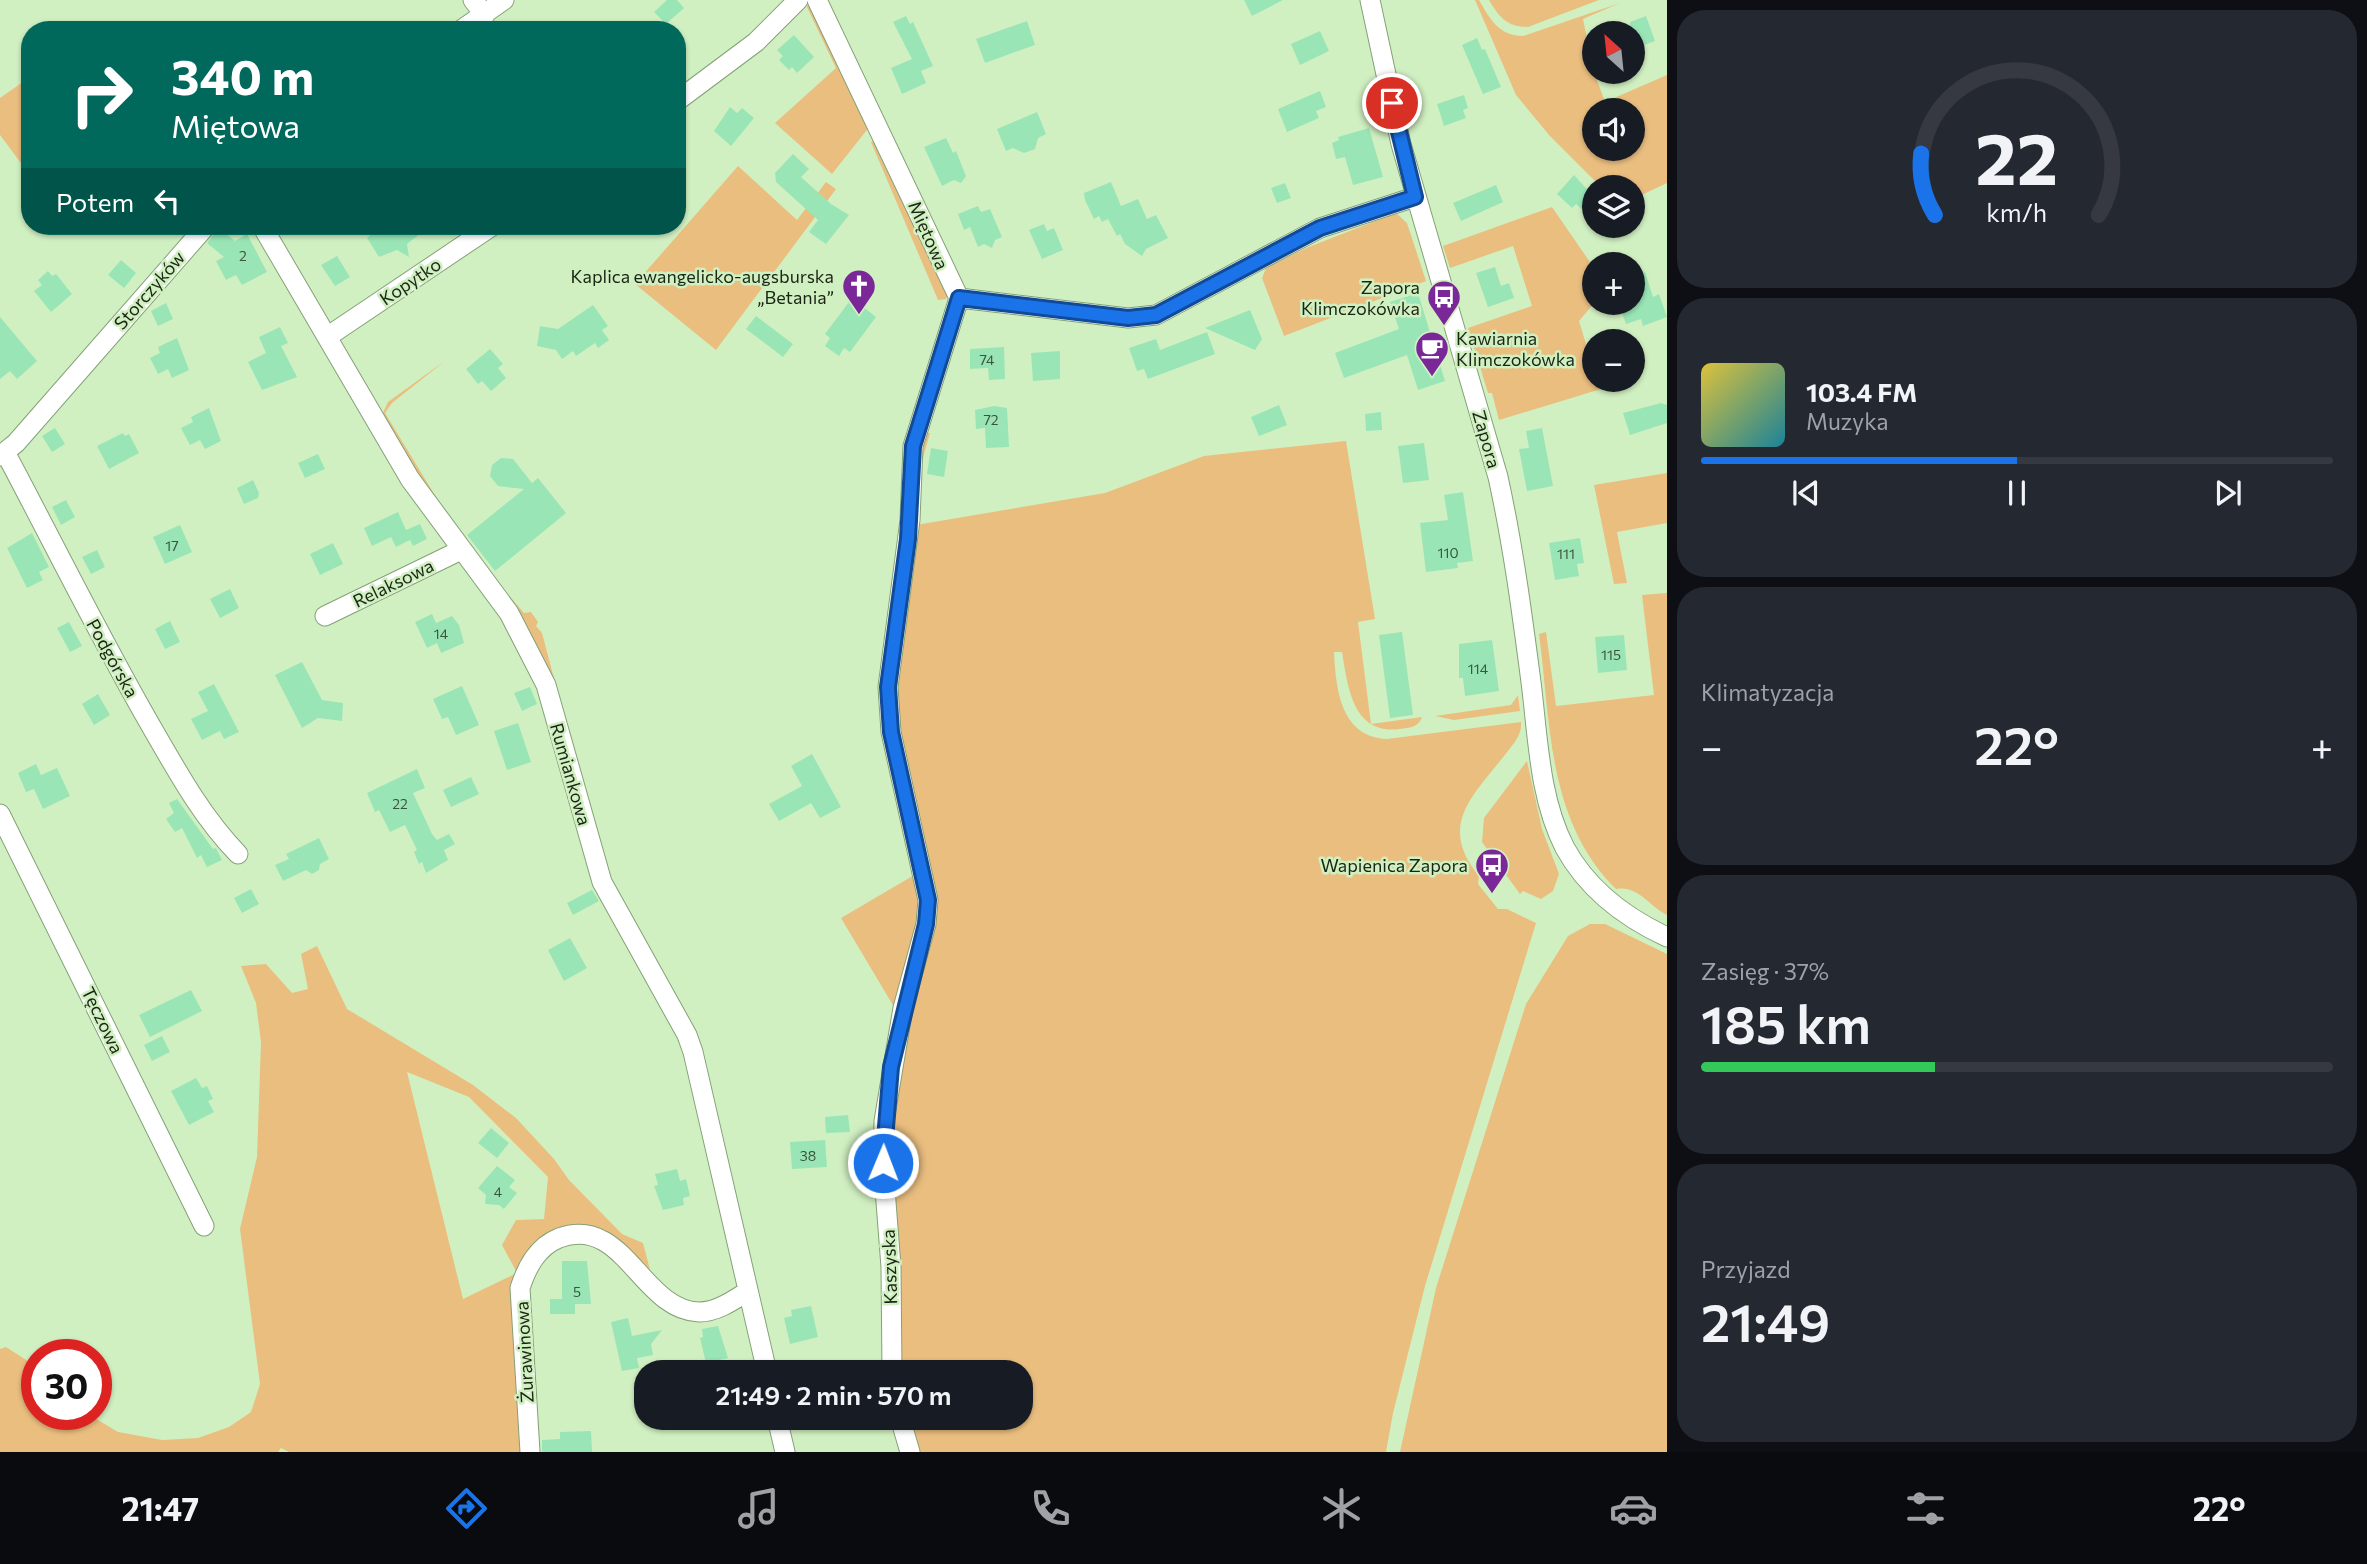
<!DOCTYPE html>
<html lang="pl">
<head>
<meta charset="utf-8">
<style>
	body { margin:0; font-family:Commissioner,sans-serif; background:#242831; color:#f1f3f6; height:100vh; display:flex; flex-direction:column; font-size:26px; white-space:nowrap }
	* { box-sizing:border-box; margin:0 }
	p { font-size:23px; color:#9ea1a6 }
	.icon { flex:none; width:38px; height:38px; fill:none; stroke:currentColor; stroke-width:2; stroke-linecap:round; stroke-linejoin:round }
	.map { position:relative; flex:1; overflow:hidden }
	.drawer { display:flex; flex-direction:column; gap:10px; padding:10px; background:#0d0f14; width:700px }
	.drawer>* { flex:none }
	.top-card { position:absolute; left:21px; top:21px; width:665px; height:214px; border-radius:28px; box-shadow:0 2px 5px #0004; background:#00695c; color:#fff; overflow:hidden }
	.needle { width:46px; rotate:333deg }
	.controls { position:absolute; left:1582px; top:21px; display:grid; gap:14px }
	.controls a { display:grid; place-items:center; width:63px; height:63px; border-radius:50%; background:#171b24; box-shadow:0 2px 5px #0004; font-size:35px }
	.speed { position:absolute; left:21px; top:1339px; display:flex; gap:14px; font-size:35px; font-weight:700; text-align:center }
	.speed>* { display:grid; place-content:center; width:91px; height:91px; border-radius:50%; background:#171b24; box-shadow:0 2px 5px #0004; line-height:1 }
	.speed .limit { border:10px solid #d22; background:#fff; color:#111 }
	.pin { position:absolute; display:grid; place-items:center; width:60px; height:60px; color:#fff; margin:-30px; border:4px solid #fff; border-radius:50%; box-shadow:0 2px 7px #0007 }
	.me { position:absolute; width:77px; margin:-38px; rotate:1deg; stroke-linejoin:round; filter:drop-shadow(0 0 5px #0008) }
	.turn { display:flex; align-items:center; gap:24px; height:147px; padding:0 35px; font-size:32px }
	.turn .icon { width:91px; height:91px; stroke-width:2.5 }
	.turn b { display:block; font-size:49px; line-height:60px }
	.then { display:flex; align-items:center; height:66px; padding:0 35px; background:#0003; gap:14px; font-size:26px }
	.big { font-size:52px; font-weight:600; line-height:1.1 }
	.drawer .tile { flex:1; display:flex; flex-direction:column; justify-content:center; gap:10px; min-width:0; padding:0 24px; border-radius:28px; background:#242831 }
	.drawer .dial { align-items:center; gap:0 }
	.dial svg { height:182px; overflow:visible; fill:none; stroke:#363941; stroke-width:7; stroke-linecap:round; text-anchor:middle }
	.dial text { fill:#f1f3f6; stroke:none }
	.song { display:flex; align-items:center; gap:21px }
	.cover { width:84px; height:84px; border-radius:10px; background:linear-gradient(135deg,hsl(50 70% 55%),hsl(190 70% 35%)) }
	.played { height:7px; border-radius:4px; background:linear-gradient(90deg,#1a73e8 50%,#363941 50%) }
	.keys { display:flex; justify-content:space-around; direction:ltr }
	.heat { display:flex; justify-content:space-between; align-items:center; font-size:38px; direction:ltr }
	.charge { height:10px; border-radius:5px; background:linear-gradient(90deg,#34c759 37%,#363941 0) }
	.trip { position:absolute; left:634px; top:1360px; width:399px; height:70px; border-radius:28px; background:#171b24; box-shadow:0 2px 5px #0004; font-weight:600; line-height:70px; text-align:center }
	.dock { display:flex; height:112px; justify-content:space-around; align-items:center; background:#090b0e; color:#9ea1a6 }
	.dock .icon { width:49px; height:49px }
	.dock .on { color:#1a73e8 }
	.dock b { font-size:32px; color:#f1f3f6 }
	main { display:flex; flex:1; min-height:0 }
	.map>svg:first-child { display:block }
	.green { fill:#eabe7f; fill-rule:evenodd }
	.building { fill:#9ae5b6 }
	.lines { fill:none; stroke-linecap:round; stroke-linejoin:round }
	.street-casing { stroke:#84a177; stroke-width:21 }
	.street { stroke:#fff; stroke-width:19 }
	.route-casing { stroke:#114b97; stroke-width:18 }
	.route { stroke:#1a73e8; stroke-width:12 }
	.labels { text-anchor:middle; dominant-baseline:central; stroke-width:5; stroke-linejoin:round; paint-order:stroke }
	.number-label { font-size:14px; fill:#3a553c }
	.street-label { font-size:18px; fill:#1a2514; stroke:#d1f0c2 }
	.poi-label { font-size:18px; fill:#1a2514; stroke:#d1f0c2; text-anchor:end }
</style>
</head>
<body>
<main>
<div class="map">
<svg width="1667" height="1452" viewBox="0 0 1667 1452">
	<rect width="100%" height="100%" fill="#d1f0c2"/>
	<path class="green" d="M1475,0H1479C1490,19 1499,36 1523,36L1620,3L1583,19L1594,72L1605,102L1667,75V183L1633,199V187H1601L1549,135L1516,95ZM1594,110H1633V149H1594Z
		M1489,0H1599L1528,27C1507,27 1499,17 1489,0Z
		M806,5L812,8L870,126L832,174L775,123L836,68Z
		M30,77V175L0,135V98Z
		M878,140L948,293L946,299L938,300L871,142Z
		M738,166L797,220L826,182L836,189L716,350L635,284Z
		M1552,207L1594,268V303L1579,321L1594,370V380H1597L1601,389L1499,420L1492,393H1488L1468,328L1532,306L1513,246L1450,268L1443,246Z
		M1396,213L1407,223L1426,281L1284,336L1262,278L1266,268L1306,248Z
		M446,360L392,403L385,413L465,545L524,613L531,612L538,622L536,626L542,633L569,735L554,690L413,477L382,415L388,402Z
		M920,433H930L921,465L916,525L1105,493L1204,456L1346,441L1375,619L1358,622L1371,724L1422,717C1419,727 1409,728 1400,729C1353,735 1348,688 1342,652H1334C1336,690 1341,737 1387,739L1521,722C1522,734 1515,742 1508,751C1475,794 1436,824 1479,876L1478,884L1498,909H1507L1536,923L1425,1286L1393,1413L1386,1452H914L904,1418H1020V1372H896L889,1122L929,924L893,711Z
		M1667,473V523L1617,532L1627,583L1614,584L1594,485Z
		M1667,593V915C1649,906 1638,885 1616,889C1547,821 1551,724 1539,634L1546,632L1556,706L1654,695L1642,595Z
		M1518,695L1520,711L1454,720L1435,716L1511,705Z
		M1527,761L1542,829L1559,874L1553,891L1541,899L1523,891L1520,894L1482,842L1484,818Z
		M916,874L922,908L897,1012L841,918Z
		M1590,924H1605L1667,954V1452H1400L1436,1288L1526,1004L1568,936Z
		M317,946L347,1009L473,1085L516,1118L554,1159L569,1180L622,1234L643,1243L653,1281L593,1229L522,1264L523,1452H289L281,1448L278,1452H0V1349L6,1347L37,1367V1414H88L118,1432L162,1440L198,1438L229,1427L251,1412L260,1384L240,1229L257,1157L261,1042L256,1003L241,966L266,964L292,993L308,989L301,954ZM407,1072L469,1097L548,1177L544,1219L516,1220L502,1245L517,1273L463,1299Z"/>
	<path class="building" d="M667,0H677L684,8L666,24L654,12Z
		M1244,0H1283L1252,16Z
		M906,16L910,24L913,22L933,66L921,71L926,83L902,94L891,68L912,59L893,22Z
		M1646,16L1655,41L1633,49L1630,22Z
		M1027,21L1035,45L985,63L976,39Z
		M1320,31L1329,51L1300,65L1291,44Z
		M794,35L814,57L797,73L792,67L789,70L779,60L783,56L777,50Z
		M1477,38L1482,50L1485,49L1501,87L1483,94L1462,45Z
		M1320,91L1326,107L1316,111L1319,118L1287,132L1278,109Z
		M1464,95L1468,108L1463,110L1466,118L1444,126L1437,104Z
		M730,107L737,113L742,108L754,118L731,146L714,131Z
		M1037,112L1046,134L1038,138L1035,149L1024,153L1013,148L1006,151L997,129Z
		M1369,128L1383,177L1353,185L1345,157L1336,159L1332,143L1339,140L1338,137Z
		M946,138L953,153L956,151L966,176L961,183L954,180L942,186L924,147Z
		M793,154L809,169L801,177L831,204L849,215L826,244L809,232L818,220L776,182L775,173Z
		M1574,175L1594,197L1583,210L1576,204L1572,208L1557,194Z
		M1111,182L1121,206L1138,199L1147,219L1156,215L1168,238L1146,249L1142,256L1125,244L1120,234L1117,236L1108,219L1102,222L1099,216L1094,219L1085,200L1084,193Z
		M1285,183L1291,198L1277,203L1271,188Z
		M1496,185L1503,202L1461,221L1453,203Z
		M978,206L981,212L990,209L1002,237L995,240L992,248L984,244L978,247L970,227L964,230L958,214Z
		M1044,224L1047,231L1054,228L1063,250L1042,259L1029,230Z
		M381,226H430L407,244L409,257L397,250L379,257L367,238Z
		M219,228L235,241L247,234L267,272L242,285L236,275L226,280L216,261L224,257L207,243Z
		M337,256L350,277L335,286L321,265Z
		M121,260L136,273L124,288L108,275Z
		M1495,267L1501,286L1509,283L1514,298L1488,307L1476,273Z
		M48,271L52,276L56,274L72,294L51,312L34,291L42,285L38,280Z
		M1645,272L1653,297L1659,294L1667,317L1643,326L1641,319L1626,324L1620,308L1633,304V276Z
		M1418,293L1445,381L1418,390L1407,355L1344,378L1335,353L1399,329L1390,302Z
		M852,298L876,317L850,352L844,348L839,356L825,346L830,338L825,334Z
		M166,303L173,319L158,326L151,311Z
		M593,305L608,326L602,330L609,340L598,348L595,343L576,356L573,351L562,359L556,350L537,346L540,326L558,329Z
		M1250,310L1262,339L1255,350L1205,328Z
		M756,316L793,344L783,357L746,329Z
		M0,317L37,361L17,379L10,371L0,379Z
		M280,327L288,343L281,346L297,377L262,390L248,362L266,353L259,337Z
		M1207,332L1215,354L1148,379L1144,369L1137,371L1129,348L1156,339L1160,350Z
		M177,338L189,370L172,378L168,369L158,374L150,358L160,353L158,347Z
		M1004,347L1005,379L989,380L988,368L970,369V349Z
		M490,349L503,364L498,368L506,378L491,391L482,381L478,384L466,369Z
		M1060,351V379L1033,381L1031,353Z
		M1661,403L1667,405V423L1630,435L1623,413Z
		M1279,405L1287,425L1259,436L1251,417Z
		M994,406L1007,408L1009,447L986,448L985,428L976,429L975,410Z
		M209,408L221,441L205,449L200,440L190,445L181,428L193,422L191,417Z
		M1381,412L1382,430L1366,431L1365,414Z
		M55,428L65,444L52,452L42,436Z
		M1542,428L1553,486L1527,491L1519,449L1529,448L1526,431Z
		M123,433L125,436L129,434L139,453L109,469L97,446Z
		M1424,443L1429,480L1403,483L1398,446Z
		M931,448L948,451L944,477L927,474Z
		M318,454L325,469L305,478L298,463Z
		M501,458L513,459L532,483L538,478L566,513L495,571L467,535L524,489L498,486L490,476L492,465Z
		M253,480L259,493L258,498L244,504L237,488Z
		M1463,492L1473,561L1457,563L1458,568L1426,572L1420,523L1448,520L1444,495Z
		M66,500L75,517L61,525L52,507Z
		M398,512L406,530L420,524L427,539L413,546L410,540L396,547L391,537L372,546L364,528Z
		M180,525L192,552L165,564L153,537Z
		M32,533L49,567L39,572L43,580L27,588L7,548Z
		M1580,538L1584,563L1577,564L1579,576L1555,580L1549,543Z
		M333,543L343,564L320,575L310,554Z
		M97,550L105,567L91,574L82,557Z
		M230,589L239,608L220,618L210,599Z
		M432,614L436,623L452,616L459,625L464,643L441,653L437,643L427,648L415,622Z
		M170,621L180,642L165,649L155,629Z
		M69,622L82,646L70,652L57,628Z
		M1402,632L1413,715L1390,718L1379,635Z
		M1624,635L1627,670L1598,673L1595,637Z
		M1492,640L1499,691L1465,696L1463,678H1459V644Z
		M302,662L322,700L343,703L342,721L318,718L302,728L275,675Z
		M214,684L239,732L224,739L220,731L202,740L191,719L208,711L198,692Z
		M462,686L479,725L456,735L448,717L442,719L433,699Z
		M530,687L537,704L522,711L514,693Z
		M98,694L110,715L94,725L82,704Z
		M518,723L531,762L507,770L494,731Z
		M812,754L841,807L820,818L811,803L779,821L769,804L802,786L791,766Z
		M36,764L41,775L57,768L70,796L43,809L34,789L26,792L18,773Z
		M417,769L425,788L413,793L432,834L437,840L449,834L455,844L444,850L448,860L426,873L422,862L419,864L414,852L417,850L405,825L390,832L379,810L375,812L367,793Z
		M471,777L479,794L451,807L443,790Z
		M177,799L213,849L216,848L222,860L207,867L201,855L197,858L182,828L175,832L166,819L174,813L169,803Z
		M319,838L329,859L320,864L319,870L312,874L306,870L283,881L275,865L289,859L286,854Z
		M251,889L259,904L242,913L234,898Z
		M592,890L599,901L573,915L567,903Z
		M570,938L587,968L564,981L548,950Z
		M191,990L202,1011L150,1037L139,1015Z
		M162,1036L170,1052L152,1061L144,1045Z
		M196,1078L202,1088L207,1086L213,1099L208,1101L214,1112L189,1125L171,1091Z
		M848,1115L850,1132L826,1133L825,1117Z
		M491,1128L509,1143L497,1158L478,1143Z
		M825,1140L827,1167L792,1169L790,1142Z
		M497,1166L515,1180L509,1187L517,1193L504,1209L499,1205L485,1204L486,1195L478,1188Z
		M677,1169L680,1181L686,1179L690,1196L683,1198L684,1205L663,1210L654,1186L658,1185L655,1174Z
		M562,1261H587L591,1304H575V1314H550V1299H562Z
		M811,1306L818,1337L790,1344L784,1318L792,1316L791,1310Z
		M628,1318L632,1336L662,1330L651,1344L653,1355L637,1358L639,1368L622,1371L611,1322Z
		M718,1326L728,1358L706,1363L700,1338L703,1337L702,1329Z
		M591,1431L592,1452H542V1440L560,1439V1432Z"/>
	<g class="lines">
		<g class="street-casing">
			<path id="street" d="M473,0L485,15
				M817,0L959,298L1128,318L1156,315L1320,228L1415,197
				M1370,0L1401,144L1498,477C1513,545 1522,613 1531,682C1538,737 1539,798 1565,848C1588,890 1624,917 1667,937
				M461,30L504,0
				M677,101L756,42L798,0
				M262,226L410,479L509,613L546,685L602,882L687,1035L693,1052L767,1372
				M327,337L492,226
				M5,452C54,544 99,636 151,726C177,771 202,817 238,854
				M0,456L16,443L206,226
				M325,616L461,550
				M0,814L204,1226
				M892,1372L891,1267L883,1163L884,1121L903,1008L926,924L928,900L891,732L888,687L910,520L913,446L959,298
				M777,1418L785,1452
				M900,1418L910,1452
				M530,1452L520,1288C527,1267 537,1247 559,1238C624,1214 641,1310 699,1312C717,1312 734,1300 748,1291"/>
		</g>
		<use href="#street" class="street"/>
	</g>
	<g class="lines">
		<g class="route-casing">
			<path id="route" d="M883,1163L891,1067L926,924L928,900L891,732L888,687L908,539L913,446L959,298L1128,318L1156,315L1320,228L1415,197L1392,103"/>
		</g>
		<use href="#route" class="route"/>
	</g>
	<defs>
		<g id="church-pin" transform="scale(1.75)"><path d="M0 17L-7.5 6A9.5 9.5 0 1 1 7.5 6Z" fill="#7a2797" stroke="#d1f0c2"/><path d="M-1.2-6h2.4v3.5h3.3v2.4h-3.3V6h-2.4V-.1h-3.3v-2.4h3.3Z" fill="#fff"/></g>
		<g id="bus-pin" transform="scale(1.75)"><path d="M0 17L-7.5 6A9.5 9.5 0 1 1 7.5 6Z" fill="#7a2797" stroke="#d1f0c2"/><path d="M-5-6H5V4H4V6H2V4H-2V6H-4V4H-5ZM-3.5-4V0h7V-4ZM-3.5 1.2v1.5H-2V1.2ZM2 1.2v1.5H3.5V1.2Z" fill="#fff"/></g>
		<g id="cafe-pin" transform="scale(1.75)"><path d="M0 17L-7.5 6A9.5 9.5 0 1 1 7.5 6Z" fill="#7a2797" stroke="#d1f0c2"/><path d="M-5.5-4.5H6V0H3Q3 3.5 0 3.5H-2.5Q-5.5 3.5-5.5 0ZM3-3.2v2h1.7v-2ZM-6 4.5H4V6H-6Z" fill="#fff"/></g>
	</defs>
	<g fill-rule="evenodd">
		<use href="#church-pin" x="859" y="286"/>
		<use href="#bus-pin" x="1444" y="297"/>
		<use href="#cafe-pin" x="1432" y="348"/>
		<use href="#bus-pin" x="1492" y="865"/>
	</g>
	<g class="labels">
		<g class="number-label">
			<text x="243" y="255">2</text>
			<text x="987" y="359">74</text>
			<text x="991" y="419">72</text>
			<text x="172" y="545">17</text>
			<text x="1448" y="552">110</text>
			<text x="1566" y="553">111</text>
			<text x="441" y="633">14</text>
			<text x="1611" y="654">115</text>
			<text x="1478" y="668">114</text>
			<text x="400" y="803">22</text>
			<text x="808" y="1155">38</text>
			<text x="498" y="1191">4</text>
			<text x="577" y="1291">5</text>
		</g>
		<g class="street-label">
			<text transform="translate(929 235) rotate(66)">Miętowa</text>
			<text transform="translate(410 281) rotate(-34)">Kopytko</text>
			<text transform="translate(149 290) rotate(-49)">Storczyków</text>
			<text transform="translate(1487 439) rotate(74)">Zapora</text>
			<text transform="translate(393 583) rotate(-26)">Relaksowa</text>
			<text transform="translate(113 658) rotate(61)">Podgórska</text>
			<text transform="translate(571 774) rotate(74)">Rumiankowa</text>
			<text transform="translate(103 1020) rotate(64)">Tęczowa</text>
			<text transform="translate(889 1267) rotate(-92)">Kaszyska</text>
			<text transform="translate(524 1352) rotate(-93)">Żurawinowa</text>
		</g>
		<g class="poi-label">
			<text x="834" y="276">Kaplica ewangelicko-augsburska<tspan x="834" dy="21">„Betania”</tspan></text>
			<text x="1420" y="287">Zapora<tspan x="1420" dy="21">Klimczokówka</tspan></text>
			<text x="1456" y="338" text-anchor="start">Kawiarnia<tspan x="1456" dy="21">Klimczokówka</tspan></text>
			<text x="1468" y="865">Wapienica Zapora</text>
		</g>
	</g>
</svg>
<div class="controls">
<a><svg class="needle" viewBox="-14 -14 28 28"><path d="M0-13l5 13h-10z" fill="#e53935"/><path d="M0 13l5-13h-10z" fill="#9ea1a6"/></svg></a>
<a><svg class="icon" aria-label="sound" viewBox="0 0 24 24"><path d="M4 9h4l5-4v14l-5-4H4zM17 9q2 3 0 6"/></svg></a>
<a><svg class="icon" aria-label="layers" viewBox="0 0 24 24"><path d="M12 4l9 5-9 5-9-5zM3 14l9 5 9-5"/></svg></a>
<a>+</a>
<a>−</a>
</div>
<div class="speed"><div class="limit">30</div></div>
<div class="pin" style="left:1392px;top:103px;background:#d93025"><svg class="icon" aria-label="arrive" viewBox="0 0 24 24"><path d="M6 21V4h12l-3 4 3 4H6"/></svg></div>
<svg class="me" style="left:883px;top:1163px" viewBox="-20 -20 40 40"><circle r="17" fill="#1a73e8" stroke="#fff" stroke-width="3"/><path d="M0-11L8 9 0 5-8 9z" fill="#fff"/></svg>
<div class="trip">21:49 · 2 min · 570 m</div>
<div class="top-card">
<div class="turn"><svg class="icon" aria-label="right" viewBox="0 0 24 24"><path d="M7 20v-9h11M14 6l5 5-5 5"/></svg><div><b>340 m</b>Miętowa</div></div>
<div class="then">Potem<svg class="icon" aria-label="left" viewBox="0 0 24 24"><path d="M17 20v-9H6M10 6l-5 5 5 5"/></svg></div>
</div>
</div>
<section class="drawer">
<div class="tile dial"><svg viewBox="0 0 100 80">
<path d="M14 69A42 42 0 1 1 86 69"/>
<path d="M14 69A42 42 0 0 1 8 42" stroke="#1a73e8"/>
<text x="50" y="56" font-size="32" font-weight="700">22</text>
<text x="50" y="72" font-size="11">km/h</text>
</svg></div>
<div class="tile">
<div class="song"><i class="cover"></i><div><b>103.4 FM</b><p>Muzyka</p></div></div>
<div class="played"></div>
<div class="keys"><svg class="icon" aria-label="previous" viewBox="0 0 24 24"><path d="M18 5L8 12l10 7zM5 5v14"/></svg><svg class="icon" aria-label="pause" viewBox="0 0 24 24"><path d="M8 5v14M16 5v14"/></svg><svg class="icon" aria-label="next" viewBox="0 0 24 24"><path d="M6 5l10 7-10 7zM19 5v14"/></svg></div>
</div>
<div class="tile"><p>Klimatyzacja</p>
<div class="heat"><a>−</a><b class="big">22°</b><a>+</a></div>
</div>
<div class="tile"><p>Zasięg · 37%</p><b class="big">185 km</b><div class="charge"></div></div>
<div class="tile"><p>Przyjazd</p><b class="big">21:49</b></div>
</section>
</main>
<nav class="dock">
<b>21:47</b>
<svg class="icon on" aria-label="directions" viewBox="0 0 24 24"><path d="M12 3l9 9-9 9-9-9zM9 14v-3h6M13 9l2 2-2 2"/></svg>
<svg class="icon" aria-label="music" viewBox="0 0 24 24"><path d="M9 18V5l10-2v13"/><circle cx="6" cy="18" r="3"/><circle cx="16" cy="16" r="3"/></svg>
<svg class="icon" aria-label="phone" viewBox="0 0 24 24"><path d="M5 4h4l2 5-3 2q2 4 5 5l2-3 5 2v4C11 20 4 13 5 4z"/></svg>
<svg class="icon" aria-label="climate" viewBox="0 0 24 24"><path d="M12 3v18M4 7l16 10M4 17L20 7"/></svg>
<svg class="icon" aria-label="car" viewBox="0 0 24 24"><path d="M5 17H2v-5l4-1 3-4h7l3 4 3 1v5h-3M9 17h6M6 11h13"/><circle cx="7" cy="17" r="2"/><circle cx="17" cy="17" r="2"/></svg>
<svg class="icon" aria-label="filters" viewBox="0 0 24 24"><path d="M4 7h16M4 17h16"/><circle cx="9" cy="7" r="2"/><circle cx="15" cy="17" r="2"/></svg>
<b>22°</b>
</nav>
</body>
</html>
